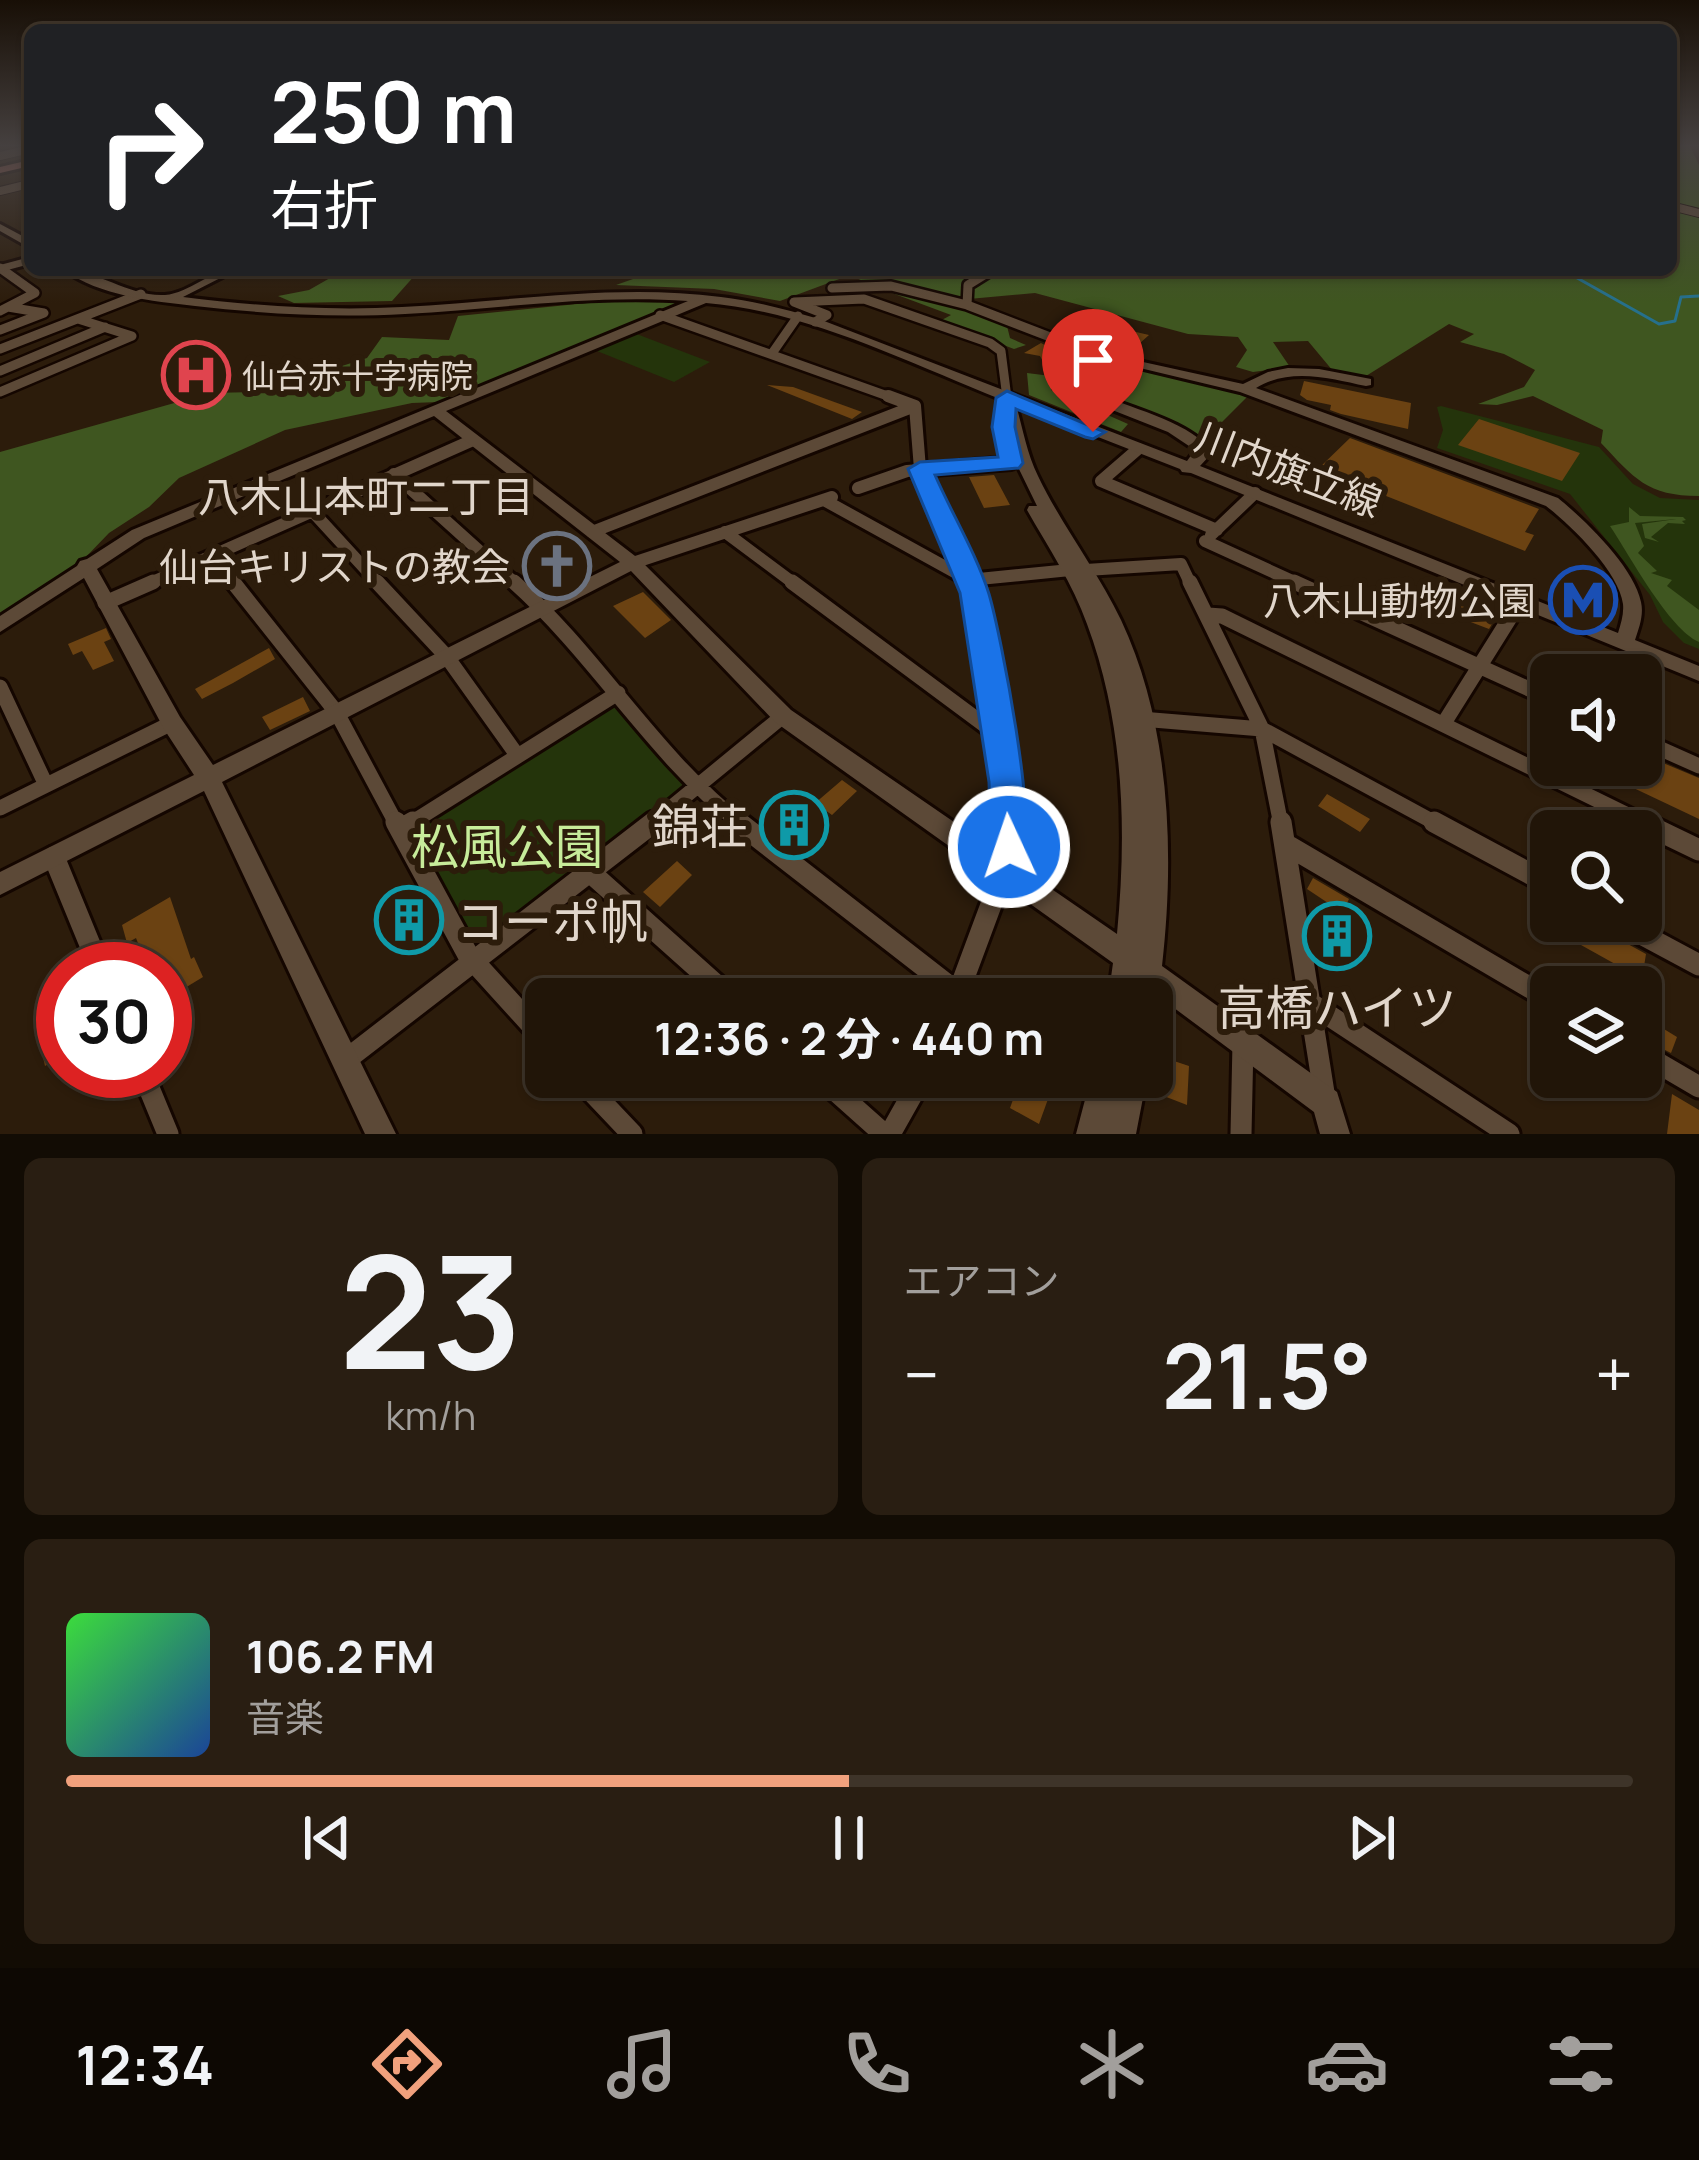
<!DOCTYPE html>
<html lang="ja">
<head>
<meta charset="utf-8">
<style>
	body { margin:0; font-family:Manrope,"Noto Sans JP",sans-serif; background:#291e12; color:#f1f3f6; height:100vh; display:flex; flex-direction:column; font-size:45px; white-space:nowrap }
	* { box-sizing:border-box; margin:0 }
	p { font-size:39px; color:#a29f9c }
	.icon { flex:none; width:66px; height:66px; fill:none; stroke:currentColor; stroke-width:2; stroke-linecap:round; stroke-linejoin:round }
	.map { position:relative; height:1134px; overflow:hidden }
	.drawer { display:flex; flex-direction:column; gap:24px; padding:24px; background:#120c04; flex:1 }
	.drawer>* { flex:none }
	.top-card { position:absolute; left:24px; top:24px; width:1653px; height:252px; border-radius:18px; box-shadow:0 3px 9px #0004,0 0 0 3px #3e3429; background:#202124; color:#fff; overflow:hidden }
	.tools { position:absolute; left:1530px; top:654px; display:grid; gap:24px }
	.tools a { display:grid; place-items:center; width:132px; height:132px; border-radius:18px; background:#211508; box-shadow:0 3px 9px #0004,0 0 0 3px #3e3429; font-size:60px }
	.speed { position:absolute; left:36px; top:942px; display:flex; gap:24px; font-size:60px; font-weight:700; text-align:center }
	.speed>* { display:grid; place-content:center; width:156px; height:156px; border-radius:50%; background:#211508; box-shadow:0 3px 9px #0004,0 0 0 3px #3e3429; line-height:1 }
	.speed .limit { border:18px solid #d22; background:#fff; color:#111 }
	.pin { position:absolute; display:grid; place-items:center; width:102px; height:102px; color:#fff; margin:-123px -51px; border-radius:50% 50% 50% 0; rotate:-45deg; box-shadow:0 0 12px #0007 }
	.pin .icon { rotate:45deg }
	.me { position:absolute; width:132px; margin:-66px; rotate:357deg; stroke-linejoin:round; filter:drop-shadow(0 0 9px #0008) }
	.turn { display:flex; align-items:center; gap:42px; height:252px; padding:0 48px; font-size:54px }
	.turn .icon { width:156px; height:156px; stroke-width:2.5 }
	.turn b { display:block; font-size:84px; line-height:102px }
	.big { font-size:90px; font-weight:700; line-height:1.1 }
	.drawer .card { flex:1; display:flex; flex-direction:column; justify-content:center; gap:18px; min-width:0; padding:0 42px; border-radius:18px; background:#291e12 }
	.drawer .dial { align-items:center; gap:0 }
	.dial b { font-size:156px; line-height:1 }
	.song { display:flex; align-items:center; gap:36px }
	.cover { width:144px; height:144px; border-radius:18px; background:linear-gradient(135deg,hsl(120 70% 55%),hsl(220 70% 35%)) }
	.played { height:12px; border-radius:6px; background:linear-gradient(90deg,#f1a17d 50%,#3e3429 50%) }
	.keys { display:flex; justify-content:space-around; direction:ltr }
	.heat { display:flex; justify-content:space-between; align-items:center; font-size:66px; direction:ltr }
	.drawer .tiles { flex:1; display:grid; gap:24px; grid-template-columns:1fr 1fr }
	.card:last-child { grid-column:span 2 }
	.trip { position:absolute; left:525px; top:978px; width:648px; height:120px; border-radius:18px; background:#211508; box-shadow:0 3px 9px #0004,0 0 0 3px #3e3429; font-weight:700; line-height:120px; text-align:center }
	.dock { display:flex; height:192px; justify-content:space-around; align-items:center; background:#0d0803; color:#a29f9c }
	.dock .icon { width:84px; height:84px }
	.dock .selected { color:#f1a17d }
	.dock b { font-size:54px; color:#f1f3f6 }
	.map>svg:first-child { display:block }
	.green { fill:#24340b }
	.forest { fill:#3f5620 }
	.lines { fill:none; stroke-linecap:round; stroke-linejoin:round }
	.stream { stroke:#26708c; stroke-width:3 }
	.building { fill:#6b4212 }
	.street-far4-casing { stroke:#140600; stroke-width:10 }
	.street-far3-casing { stroke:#140600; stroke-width:14 }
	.street-far2-casing { stroke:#140600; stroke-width:18 }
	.street-far1-casing { stroke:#140600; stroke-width:21 }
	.street-casing { stroke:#140600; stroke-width:27 }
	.secondary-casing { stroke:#140600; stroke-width:6 }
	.primary-casing { stroke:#140600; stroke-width:6 }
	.street-far4 { stroke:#5c4937; stroke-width:8 }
	.street-far3 { stroke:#5c4937; stroke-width:9 }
	.street-far2 { stroke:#5c4937; stroke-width:12 }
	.street-far1 { stroke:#5c4937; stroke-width:15 }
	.street { stroke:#5c4937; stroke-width:21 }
	.secondary { fill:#5c4937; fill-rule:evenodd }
	.primary { fill:#ae665c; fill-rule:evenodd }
	.route { fill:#1a73e8; stroke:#114b97; stroke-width:3 }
	.labels { text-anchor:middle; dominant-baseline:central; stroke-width:12; stroke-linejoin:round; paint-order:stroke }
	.far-poi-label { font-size:33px; fill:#e1d6cb; stroke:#2c1c0b; text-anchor:start }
	.street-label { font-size:39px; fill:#e1d6cb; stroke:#2c1c0b }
	.poi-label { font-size:39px; fill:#e1d6cb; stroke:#2c1c0b; text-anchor:end }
	.neighbourhood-label { font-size:42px; fill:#e1d6cb; stroke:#2c1c0b }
	.near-poi-label { font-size:48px; fill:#e1d6cb; stroke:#2c1c0b; text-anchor:end }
	.near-park-label { font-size:48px; fill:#c7ec9a; stroke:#2c1c0b }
</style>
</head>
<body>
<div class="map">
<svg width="1699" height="1134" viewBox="0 0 1699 1134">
	<rect width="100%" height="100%" fill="#2c1c0b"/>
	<path class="green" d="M634,333L710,362L674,382L597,351Z
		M1441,406L1599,447L1633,484L1660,498L1699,500V649L1684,643L1663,622L1650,595L1570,494L1437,448L1443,430L1437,407Z
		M615,698L688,791L476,953L408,828Z"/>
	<path class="forest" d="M1671,144H1689L1699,165V496C1647,496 1634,478 1601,443L1603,430L1533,396L1497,405L1478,404L1524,387L1535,370L1504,354L1460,342L1474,334L1449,324L1366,376L1333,371L1308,341L1273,342L1290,367L1253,372L1236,367L1247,350L1238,337L1188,334L1035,293L958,300L869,284L850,275L780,301L714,289L616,285L650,273L685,270H1671Z
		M327,270H474L416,274L392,301L294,303L278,296L309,290L330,278Z
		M887,288L971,311L1007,326L1010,338L1026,345L1014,349L940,321L951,315L892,293L832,292Z
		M626,299L680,302L439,402L412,403L285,430L179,478L149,507L109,533L83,560L0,622V452L210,393L260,392L367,358L382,337L449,340L458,316Z
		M1102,359L1187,376L1247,397L1205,439L1172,420L1104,395L1092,365Z
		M1027,373L1051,376V390L1128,424L1121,432L1029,395Z
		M1629,507L1640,516L1683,517L1686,520L1682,521L1685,524L1668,523L1651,537L1659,542L1645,538L1642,524L1676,519L1635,523L1644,546L1638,553L1657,571L1651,573L1672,580L1667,586L1699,610V642C1669,629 1630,556 1610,526L1629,522Z"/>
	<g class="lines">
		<path class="stream" d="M1563,270L1659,324L1675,321L1681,297L1699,296"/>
	</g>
	<path class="building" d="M1081,317L1119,328L1149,335L1139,344L1071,325Z
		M1041,343L1073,360L1077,373H1049L1040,356L1024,353Z
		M1304,381L1411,403L1408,429L1341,414L1330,410L1331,405L1307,400L1300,395Z
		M767,385L793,387L862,412L852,419Z
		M1479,419L1580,453L1562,481L1458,445Z
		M1350,438L1539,509L1525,532L1534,535L1525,551L1318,469Z
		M994,475L1010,505L984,508L969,477Z
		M643,592L671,620L645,638L613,606Z
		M1440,593L1496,617L1489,629L1431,607Z
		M106,628L111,639L104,642L114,661L93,670L82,651L73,655L68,644Z
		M269,648L275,659L233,683L202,699L195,689Z
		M303,697L310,711L270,730L262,717Z
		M1644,755L1699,778V819L1604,774L1607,765H1641Z
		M842,780L857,791L832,815L825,810L790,844L773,831L800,805L807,810Z
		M1327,794L1370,819L1360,832L1318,806Z
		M677,861L692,875L660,907L643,892Z
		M1313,878L1349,899L1340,918L1353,925L1345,952L1322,940L1331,905L1307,889Z
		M170,897L191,959L194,957L203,977L165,1000V960L148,969L136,938L127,943L122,925Z
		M415,898L425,929L404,942L391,912Z
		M1586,921L1646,954L1642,979L1581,945Z
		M63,1006V1055L45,1066L35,1023Z
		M1641,1015L1677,1037L1671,1053L1641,1038Z
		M1159,1056L1189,1066L1187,1105L1156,1093Z
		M1021,1077H1056L1039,1124L1010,1108Z
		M1672,1094L1699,1110V1134H1667Z"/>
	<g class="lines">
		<g class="street-far4-casing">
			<path id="street-far4" d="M0,156L30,149
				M0,191L29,184
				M1671,206L1699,213"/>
		</g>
		<g class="street-far3-casing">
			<path id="street-far3" d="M0,268L35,293L0,311
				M226,270H284
				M992,270L968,285L967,305L1089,352
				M832,288L891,286L967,305
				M660,315L896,399
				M815,322L827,315L794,302L864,299L990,343L1001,351L1007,398
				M0,330L44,313L8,307
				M0,349L141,294
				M773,352L798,316
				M0,371L105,327
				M0,392L132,336L78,319"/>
		</g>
		<g class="street-far2-casing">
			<path id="street-far2" d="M888,396L915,406L920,469L970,585
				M1138,449L1101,481L1217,530
				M394,474L517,585
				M858,488L907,471L1011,463
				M824,500L969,580L1070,570
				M312,511L380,585
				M592,532L915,406
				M725,532L796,585
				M1211,535L1255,493
				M1205,541L1301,585
				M212,555L236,585
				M633,563L832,497
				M1086,570L1181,564L1191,585
				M146,585L473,440"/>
		</g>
		<g class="street-far1-casing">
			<path id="street-far1" d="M233,582L337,713L397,825
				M377,582L447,657L517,755
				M514,582C597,656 654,756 742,825
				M792,582L998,735
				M969,582L1006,782L1008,825
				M1190,582L1262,729L1281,825
				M1294,582L1551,699
				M105,603L153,582
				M1208,615L1222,616L1648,825
				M0,687L46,785
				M1141,719L1262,729L1439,825
				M1444,723L1521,600
				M1641,740L1699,766
				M0,808L172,723
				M408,825L618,693
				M650,825L783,716"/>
		</g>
		<g class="street-casing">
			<path id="street" d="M396,822L468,955L546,1041
				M738,822L958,993
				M1281,822L1325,1099
				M1434,822L1551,885
				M1641,822L1699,850
				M401,829L413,822
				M1287,845L1551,1000
				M54,857L100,969
				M591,873L732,999
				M1617,921L1699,965
				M956,999L1004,870L1008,822
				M1307,1001L1509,1134
				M1641,1053L1699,1087
				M347,1059L654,822
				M142,1071L168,1134
				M578,1077L632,1134
				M820,1077L884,1134
				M890,1134L922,1077
				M1241,1134L1243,1043"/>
		</g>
		<g class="secondary-casing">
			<path id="secondary" d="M0,224L30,240V248L0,231Z
				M30,257V264L0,272V265Z
				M64,270C98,270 130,297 165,295C190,293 209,270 236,270L183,297C256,306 328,311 402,307C508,302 615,283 721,297C755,301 787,310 819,319L1187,461L1195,450L1168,432L1092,402L1079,363L1084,349L1243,384L1268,372L1288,368L1319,369L1371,379V385L1366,386C1329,378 1290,367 1256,388L1558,498C1585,520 1634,567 1641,602C1644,615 1639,628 1635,640L1699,666V681L1191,473L1182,472L1180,469L1016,405C1023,429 1027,454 1038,476C1062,526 1097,570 1121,620C1170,724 1175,853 1162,966L1337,1092L1350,1134H1320L1314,1112L1158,996L1152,1009V999H1108L1113,963L775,722L631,571L222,782L396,1134H365L204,791L0,895V872L194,775L164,729L84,578L0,632V616L77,566L80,561L87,559L132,530L688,301C594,294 499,309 405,314C335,318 265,314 195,306C152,301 100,296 64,270ZM706,303C806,311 907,362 1000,399L1018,467L1037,506H1029L1027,510C1048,547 1073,584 1087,624C1124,723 1127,830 1117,934L791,710L639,559L446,411ZM1094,357L1240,392L1546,506C1571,525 1619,572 1623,604C1624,614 1621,623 1618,633L1200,466L1212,453C1195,424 1134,409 1103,396L1093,363ZM434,416L620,562L213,765L180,717L97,569L144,538Z
				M1091,1077H1147L1136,1134H1076Z"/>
		</g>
		<g class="primary-casing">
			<path id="primary" d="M30,160V166L0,173V167Z"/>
		</g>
		<use href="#street-far4" class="street-far4"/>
		<use href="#street-far3" class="street-far3"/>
		<use href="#street-far2" class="street-far2"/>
		<use href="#street-far1" class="street-far1"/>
		<use href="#street" class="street"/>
		<use href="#secondary" class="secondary"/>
		<use href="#primary" class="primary"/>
	</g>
	<linearGradient id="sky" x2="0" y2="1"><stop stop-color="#180f06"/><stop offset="0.48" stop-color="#45403f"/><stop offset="1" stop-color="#45403f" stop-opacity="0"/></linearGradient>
	<rect width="1699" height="303" fill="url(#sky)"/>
	<path class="route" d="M1007,391L1105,432L1093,439L1085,437L1016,409L1015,427L1023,463L1019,468L935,475C952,514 976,553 989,594C1001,635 1038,825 1022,858L1009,863L996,858L991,847L989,782L960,593L908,469L920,462L998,457L992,427L996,398Z"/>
	<defs>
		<g id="hospital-ring" transform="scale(3.45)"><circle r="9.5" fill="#2c1c0b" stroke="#e0444e" stroke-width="1.5"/><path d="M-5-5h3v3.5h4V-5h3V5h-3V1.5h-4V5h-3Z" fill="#e0444e"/></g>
		<g id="church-ring" transform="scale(3.45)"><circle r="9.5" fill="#2c1c0b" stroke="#6b7280" stroke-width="1.5"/><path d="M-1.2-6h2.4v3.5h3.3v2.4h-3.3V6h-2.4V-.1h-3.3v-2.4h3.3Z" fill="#6b7280"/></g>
		<g id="metro-ring" transform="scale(3.45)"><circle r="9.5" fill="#2c1c0b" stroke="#1a4fb4" stroke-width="1.5"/><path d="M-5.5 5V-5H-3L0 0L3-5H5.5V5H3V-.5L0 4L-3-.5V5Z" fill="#1a4fb4"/></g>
		<g id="building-ring" transform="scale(3.45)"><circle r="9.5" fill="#2c1c0b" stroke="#0f9aa8" stroke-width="1.5"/><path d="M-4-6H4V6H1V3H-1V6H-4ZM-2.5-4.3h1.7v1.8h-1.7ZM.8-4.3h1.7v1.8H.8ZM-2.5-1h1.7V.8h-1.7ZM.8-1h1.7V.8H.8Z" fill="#0f9aa8"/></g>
	</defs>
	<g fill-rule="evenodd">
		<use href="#hospital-ring" x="196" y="375"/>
		<use href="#church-ring" x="557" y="566"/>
		<use href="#metro-ring" x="1583" y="600"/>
		<use href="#building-ring" x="794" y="825"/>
		<use href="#building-ring" x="409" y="920"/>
		<use href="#building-ring" x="1337" y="936"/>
	</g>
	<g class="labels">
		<g class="far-poi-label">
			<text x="242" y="375">仙台赤十字病院</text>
		</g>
		<g class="street-label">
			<text transform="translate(1289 469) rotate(21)">川内旗立線</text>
		</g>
		<g class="poi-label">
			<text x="510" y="566">仙台キリストの教会</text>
			<text x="1536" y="600">八木山動物公園</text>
		</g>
		<g class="neighbourhood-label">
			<text x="366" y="496">八木山本町二丁目</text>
		</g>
		<g class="near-poi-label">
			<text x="748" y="825">錦荘</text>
			<text x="456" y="920" text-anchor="start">コーポ帆</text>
			<text x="1337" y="1006" text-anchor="middle">高橋ハイツ</text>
		</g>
		<g class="near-park-label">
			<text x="507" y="845">松風公園</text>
		</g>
	</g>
</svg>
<div class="tools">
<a><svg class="icon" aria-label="sound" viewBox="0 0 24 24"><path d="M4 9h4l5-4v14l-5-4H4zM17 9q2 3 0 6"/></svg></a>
<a><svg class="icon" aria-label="search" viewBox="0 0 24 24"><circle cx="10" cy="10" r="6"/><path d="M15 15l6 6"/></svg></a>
<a><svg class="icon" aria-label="layers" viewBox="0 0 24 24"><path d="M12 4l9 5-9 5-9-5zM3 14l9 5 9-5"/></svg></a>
</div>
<div class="speed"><div class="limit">30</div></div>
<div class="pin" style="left:1093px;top:432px;background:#d93025"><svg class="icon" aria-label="arrive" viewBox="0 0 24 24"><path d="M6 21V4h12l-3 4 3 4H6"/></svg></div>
<svg class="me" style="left:1009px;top:847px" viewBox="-20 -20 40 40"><circle r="17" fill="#1a73e8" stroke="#fff" stroke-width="3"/><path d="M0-11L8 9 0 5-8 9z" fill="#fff"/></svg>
<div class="trip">12:36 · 2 分 · 440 m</div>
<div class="top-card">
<div class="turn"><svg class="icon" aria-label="right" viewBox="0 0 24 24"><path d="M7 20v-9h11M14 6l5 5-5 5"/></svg><div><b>250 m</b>右折</div></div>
</div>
</div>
<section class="drawer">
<div class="tiles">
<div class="card dial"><b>23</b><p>km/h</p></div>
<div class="card"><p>エアコン</p>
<div class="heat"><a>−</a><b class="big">21.5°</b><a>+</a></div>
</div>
<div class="card">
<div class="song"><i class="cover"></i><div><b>106.2 FM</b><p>音楽</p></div></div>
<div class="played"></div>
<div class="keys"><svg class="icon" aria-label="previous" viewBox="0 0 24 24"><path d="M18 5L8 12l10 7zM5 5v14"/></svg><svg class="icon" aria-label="pause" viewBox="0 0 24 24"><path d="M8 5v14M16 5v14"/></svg><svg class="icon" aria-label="next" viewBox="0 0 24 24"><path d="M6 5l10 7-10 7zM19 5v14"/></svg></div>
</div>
</div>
</section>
<nav class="dock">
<b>12:34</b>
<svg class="icon selected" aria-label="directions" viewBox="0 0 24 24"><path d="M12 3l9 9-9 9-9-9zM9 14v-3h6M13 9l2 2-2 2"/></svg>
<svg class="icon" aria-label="music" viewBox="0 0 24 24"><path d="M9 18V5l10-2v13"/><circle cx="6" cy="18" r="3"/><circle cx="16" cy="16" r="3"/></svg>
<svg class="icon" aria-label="phone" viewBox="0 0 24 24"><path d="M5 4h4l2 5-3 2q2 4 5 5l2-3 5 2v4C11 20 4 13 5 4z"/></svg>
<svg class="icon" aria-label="climate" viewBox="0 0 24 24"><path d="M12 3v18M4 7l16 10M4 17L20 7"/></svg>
<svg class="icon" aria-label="car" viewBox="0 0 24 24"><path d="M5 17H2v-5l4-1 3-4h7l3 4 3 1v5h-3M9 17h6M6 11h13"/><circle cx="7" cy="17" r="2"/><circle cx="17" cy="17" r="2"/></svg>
<svg class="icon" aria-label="filters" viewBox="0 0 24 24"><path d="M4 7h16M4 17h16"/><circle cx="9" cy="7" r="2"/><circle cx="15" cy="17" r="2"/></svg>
</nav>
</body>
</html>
